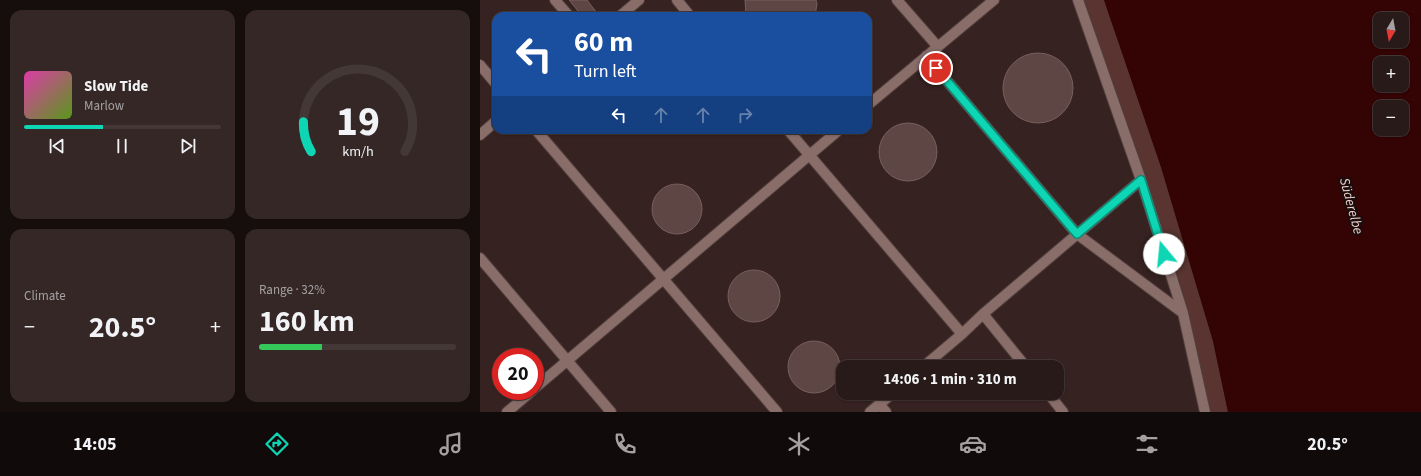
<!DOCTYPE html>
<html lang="en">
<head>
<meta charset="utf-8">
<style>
	body { margin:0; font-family:"Source Sans 3",sans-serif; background:#342725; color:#f1f3f6; height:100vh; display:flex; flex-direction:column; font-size:15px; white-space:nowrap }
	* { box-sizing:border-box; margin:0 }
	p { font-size:13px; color:#a5a1a2 }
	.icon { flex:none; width:22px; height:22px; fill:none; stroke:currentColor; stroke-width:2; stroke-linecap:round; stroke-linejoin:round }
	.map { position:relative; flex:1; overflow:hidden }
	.panel { display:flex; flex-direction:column; gap:10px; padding:10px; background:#160e0d; width:480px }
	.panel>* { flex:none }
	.guide { position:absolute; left:12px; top:12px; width:380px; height:122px; border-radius:12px; box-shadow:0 1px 3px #0004,0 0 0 1px #443837; background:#1a4fa0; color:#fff; overflow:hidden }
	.needle { width:26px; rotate:190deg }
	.buttons { position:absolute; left:893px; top:12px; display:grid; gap:8px }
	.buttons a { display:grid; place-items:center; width:36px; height:36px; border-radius:8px; background:#281a18; box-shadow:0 1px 3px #0004,0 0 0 1px #443837; font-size:20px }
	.speed { position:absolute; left:12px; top:348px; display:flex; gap:8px; font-size:20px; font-weight:700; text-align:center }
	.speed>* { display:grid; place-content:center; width:52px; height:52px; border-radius:50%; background:#281a18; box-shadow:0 1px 3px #0004,0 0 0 1px #443837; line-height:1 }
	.speed .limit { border:6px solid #d22; background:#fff; color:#111 }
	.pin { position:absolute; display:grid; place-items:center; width:34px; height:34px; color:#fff; margin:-17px; border:2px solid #fff; border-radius:50%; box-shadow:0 1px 4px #0007 }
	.me { position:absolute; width:44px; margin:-22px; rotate:343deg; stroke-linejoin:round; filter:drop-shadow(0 0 3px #0008) }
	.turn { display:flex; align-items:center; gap:14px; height:84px; padding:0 16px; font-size:18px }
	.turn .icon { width:52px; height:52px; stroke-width:2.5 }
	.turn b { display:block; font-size:28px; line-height:34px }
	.lanes { display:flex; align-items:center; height:38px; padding:0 16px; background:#0003; justify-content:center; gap:20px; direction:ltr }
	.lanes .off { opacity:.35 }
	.big { font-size:30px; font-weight:700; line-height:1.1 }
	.panel .card { flex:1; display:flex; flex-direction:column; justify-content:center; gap:6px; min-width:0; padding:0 14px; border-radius:12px; background:#342725 }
	.panel .dial { align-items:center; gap:0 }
	.dial svg { height:104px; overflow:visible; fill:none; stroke:#443837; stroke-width:7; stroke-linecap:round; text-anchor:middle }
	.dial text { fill:#f1f3f6; stroke:none }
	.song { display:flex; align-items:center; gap:12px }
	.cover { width:48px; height:48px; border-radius:6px; background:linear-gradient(135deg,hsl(320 70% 55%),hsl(90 70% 35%)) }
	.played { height:4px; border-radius:2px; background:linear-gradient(90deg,#0ed5b4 40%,#443837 40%) }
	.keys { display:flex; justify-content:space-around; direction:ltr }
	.heat { display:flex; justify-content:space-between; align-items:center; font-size:22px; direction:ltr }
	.charge { height:6px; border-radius:3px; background:linear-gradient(90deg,#34c759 32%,#443837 0) }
	.panel .tiles { flex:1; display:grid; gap:10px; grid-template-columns:repeat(2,1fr) }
	.trip { position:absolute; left:356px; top:360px; width:228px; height:40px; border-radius:12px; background:#281a18; box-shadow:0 1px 3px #0004,0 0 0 1px #443837; font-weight:700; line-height:40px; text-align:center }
	.tabs { display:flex; height:64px; justify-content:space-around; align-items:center; background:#100a0a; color:#a5a1a2 }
	.tabs .icon { width:28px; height:28px }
	.tabs .selected { color:#0ed5b4 }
	.tabs b { font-size:18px; color:#f1f3f6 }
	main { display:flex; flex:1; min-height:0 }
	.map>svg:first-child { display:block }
	.green { fill:#593430 }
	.water { fill:#340304; fill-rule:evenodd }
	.building { fill:#5d4643; stroke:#775f5c }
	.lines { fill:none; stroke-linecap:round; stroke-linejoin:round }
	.minor-casing { stroke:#523f3d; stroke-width:12 }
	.minor { stroke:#886d69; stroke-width:10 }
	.route-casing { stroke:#098a75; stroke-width:10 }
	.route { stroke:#0ed5b4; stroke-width:7 }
	.labels { text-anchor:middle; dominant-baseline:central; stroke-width:4; stroke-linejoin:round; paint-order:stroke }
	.water-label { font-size:14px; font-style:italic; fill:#f5cfca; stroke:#170e0d }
</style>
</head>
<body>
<main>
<section class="panel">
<div class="tiles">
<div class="card">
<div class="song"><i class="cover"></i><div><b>Slow Tide</b><p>Marlow</p></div></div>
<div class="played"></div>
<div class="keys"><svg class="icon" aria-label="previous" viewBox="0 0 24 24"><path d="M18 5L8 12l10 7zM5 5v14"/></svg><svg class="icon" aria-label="pause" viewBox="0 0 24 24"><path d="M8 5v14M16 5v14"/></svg><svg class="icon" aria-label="next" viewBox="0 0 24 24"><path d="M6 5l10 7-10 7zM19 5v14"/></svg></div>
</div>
<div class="card dial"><svg viewBox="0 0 100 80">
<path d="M14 69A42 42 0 1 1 86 69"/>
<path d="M14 69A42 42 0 0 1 8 46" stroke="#0ed5b4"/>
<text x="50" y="56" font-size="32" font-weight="700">19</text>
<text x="50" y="72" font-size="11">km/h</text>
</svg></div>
<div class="card"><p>Climate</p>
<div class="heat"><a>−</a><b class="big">20.5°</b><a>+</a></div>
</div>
<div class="card"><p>Range · 32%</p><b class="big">160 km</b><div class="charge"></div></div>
</div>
</section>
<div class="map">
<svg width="941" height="412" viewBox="0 0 941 412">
	<rect width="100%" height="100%" fill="#362220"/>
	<path class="green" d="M601,0H624L681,167L733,341L748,412H729Z"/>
	<path class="water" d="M624,0H941V412H748L733,341L681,167ZM900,19H922V41H900ZM900,63H922V85H900ZM900,107H922V129H900Z"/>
	<path class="building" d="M89,0H107L117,13L113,16H102Z
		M265,0H336L337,4L335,16H266Z
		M523 88a35 35 0 1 1 70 0a35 35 0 1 1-70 0Z
		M399 152a29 29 0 1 1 58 0a29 29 0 1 1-58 0Z
		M172 209a25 25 0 1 1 50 0a25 25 0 1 1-50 0Z
		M248 296a26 26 0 1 1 52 0a26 26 0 1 1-52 0Z
		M308 367a26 26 0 1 1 52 0a26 26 0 1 1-52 0Z"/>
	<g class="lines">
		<g class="minor-casing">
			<path id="minor" d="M75,0L89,16
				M197,0L210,16
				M417,0L458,47
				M598,0L661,180L703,313L725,412
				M140,16L159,0
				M446,56L597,234L703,313
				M0,65L16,84
				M388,105L514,0
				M56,130L297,412
				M308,130L482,334
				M0,135L16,121
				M0,258L131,412
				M503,314L546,367
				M443,367L482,334L503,314L661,180
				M55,388L359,130
				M568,393L583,412
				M399,404L406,412
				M27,412L52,391
				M390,412L413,393"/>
		</g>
		<use href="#minor" class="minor"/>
	</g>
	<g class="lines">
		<g class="route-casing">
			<path id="route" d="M456,68L597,234L661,180L684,254"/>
		</g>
		<use href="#route" class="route"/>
	</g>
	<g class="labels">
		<g class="water-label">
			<text transform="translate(871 206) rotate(75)">Süderelbe</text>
		</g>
	</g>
</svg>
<div class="buttons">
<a><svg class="needle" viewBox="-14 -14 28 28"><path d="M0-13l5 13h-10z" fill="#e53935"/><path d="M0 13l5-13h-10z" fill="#a5a1a2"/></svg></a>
<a>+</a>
<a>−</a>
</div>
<div class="speed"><div class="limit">20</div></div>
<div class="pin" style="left:456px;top:68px;background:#d93025"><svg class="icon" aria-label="arrive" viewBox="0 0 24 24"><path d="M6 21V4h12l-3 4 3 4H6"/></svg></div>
<svg class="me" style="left:684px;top:254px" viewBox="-20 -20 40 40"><circle r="19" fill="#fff"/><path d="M0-13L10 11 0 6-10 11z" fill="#0ed5b4"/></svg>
<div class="trip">14:06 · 1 min · 310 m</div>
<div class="guide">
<div class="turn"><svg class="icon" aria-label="left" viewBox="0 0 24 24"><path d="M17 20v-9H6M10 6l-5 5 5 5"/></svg><div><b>60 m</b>Turn left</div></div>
<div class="lanes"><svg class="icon" aria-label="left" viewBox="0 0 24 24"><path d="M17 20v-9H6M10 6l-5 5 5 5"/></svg><svg class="icon off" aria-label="ahead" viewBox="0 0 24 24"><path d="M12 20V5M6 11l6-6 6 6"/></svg><svg class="icon off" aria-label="ahead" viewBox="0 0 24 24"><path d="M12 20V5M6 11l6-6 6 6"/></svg><svg class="icon off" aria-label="right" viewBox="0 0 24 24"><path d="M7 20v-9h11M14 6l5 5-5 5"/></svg></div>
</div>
</div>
</main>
<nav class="tabs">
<b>14:05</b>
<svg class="icon selected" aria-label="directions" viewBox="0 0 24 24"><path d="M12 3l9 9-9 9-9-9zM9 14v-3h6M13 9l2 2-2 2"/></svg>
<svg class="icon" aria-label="music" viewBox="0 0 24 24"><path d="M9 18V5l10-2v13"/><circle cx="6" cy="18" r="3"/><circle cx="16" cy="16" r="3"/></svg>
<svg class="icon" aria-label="phone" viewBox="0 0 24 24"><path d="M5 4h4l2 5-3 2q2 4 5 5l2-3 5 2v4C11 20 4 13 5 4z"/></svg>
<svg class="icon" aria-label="climate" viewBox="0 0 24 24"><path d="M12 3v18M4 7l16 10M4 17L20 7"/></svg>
<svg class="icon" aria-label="car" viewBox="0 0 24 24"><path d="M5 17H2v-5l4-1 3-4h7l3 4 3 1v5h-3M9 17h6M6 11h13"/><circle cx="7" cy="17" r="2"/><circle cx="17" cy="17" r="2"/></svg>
<svg class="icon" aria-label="filters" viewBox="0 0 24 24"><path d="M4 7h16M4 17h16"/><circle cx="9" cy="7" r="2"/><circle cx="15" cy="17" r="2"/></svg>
<b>20.5°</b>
</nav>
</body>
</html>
